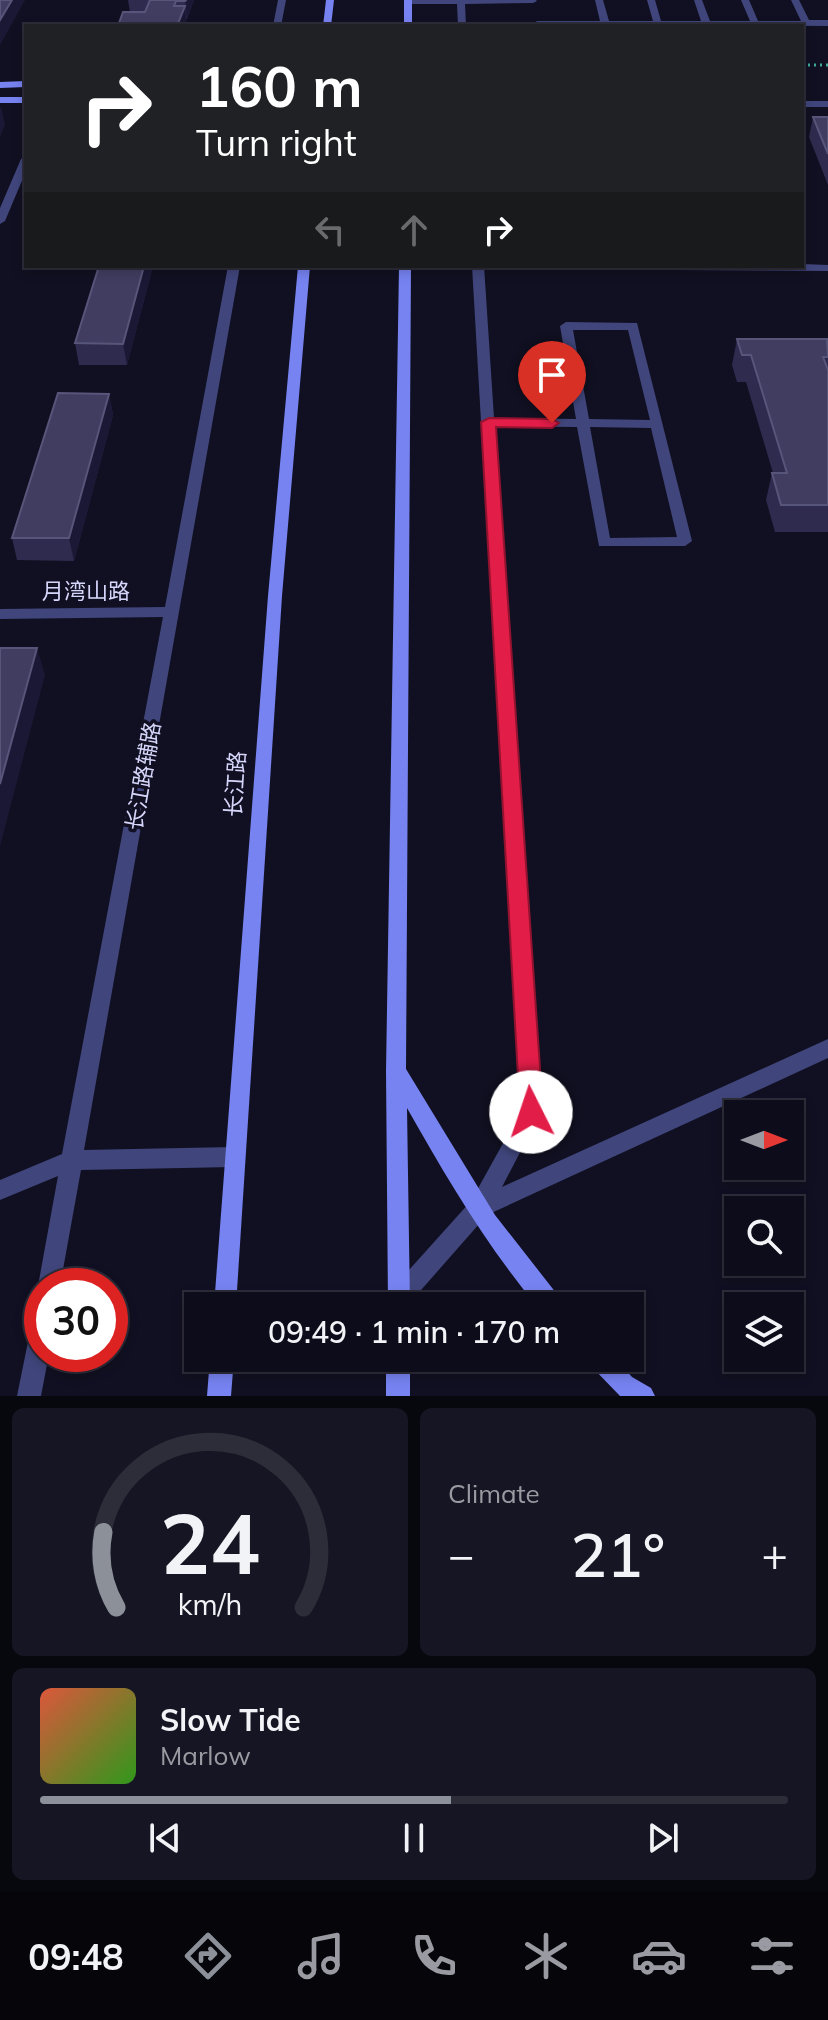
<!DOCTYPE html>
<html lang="en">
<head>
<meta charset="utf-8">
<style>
	body { margin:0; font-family:Mulish,"Noto Sans SC",sans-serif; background:#161523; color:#f1f3f6; height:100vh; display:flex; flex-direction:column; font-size:30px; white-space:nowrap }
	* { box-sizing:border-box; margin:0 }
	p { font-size:26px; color:#9a9ba2 }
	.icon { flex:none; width:44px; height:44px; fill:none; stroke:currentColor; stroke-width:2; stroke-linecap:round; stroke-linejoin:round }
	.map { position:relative; height:1396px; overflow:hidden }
	.panel { display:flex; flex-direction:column; gap:12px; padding:12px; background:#07070e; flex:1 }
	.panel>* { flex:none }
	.hud { position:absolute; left:24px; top:24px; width:780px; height:244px; border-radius:0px; box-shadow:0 4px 12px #0003,0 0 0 2px #2d2c39; background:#202124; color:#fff; overflow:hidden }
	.needle { width:52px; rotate:90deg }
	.controls { position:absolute; left:724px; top:1100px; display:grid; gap:16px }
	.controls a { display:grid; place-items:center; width:80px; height:80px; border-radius:0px; background:#0d0c1a; box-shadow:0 4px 12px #0003,0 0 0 2px #2d2c39; font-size:40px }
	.speed { position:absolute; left:24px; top:1268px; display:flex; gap:16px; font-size:40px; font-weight:700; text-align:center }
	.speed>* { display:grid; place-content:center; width:104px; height:104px; border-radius:50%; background:#0d0c1a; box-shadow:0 4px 12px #0003,0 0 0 2px #2d2c39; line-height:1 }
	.speed .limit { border:12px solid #d22; background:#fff; color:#111 }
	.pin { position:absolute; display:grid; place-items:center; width:68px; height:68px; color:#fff; margin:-82px -34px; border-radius:50% 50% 50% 0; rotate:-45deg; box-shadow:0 0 8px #0007 }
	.pin .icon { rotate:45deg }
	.me { position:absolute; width:88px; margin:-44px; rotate:356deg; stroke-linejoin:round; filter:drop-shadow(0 0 6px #0008) }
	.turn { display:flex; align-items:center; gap:28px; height:168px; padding:0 40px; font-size:36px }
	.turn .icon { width:104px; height:104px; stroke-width:2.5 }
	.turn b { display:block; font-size:56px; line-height:68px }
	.lanes { display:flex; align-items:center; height:76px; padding:0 40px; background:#0003; justify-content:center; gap:40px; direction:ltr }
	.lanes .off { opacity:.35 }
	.big { font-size:60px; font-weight:600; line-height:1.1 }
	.panel .tile { flex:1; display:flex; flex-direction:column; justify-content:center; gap:12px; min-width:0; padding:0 28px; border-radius:12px; background:#161523 }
	.panel .dial { align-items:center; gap:0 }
	.dial svg { height:208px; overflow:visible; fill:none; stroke:#2d2c39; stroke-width:7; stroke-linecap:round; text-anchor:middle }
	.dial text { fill:#f1f3f6; stroke:none }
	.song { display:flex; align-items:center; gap:24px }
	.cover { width:96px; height:96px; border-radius:12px; background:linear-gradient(135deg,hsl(10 70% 55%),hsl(110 70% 35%)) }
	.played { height:8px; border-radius:4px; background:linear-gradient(90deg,#8c9099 55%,#2d2c39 55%) }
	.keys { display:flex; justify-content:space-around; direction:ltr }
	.heat { display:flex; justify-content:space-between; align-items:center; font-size:44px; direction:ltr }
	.panel .tiles { flex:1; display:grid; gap:12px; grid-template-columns:1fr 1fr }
	.tile:last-child { grid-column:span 2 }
	.trip { position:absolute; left:184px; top:1292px; width:460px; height:80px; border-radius:0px; background:#0d0c1a; box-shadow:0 4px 12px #0003,0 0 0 2px #2d2c39; font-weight:600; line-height:80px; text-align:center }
	.dock { display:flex; height:128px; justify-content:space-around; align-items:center; background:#05050a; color:#9a9ba2 }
	.dock .icon { width:56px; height:56px }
	.dock .current { color:#8c9099 }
	.dock b { font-size:36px; color:#f1f3f6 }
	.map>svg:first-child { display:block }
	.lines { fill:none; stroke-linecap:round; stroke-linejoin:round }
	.path { stroke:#3ba995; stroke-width:3; stroke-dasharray:2 4; stroke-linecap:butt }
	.street { fill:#40467c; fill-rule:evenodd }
	.secondary { fill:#7783f1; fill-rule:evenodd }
	.wall { fill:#2e2b4e }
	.shaded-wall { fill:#1b1835 }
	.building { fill:#403d61; stroke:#575579; stroke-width:2 }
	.route { fill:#e11d48; stroke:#92132f; stroke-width:2 }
	.labels { text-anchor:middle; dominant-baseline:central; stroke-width:7; stroke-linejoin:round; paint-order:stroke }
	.street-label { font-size:22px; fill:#d6d6fb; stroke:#111022 }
</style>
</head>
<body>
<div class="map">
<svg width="828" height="1396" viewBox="0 0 828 1396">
	<rect width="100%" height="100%" fill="#111022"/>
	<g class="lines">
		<path class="path" d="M802,65H828"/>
		<path class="street" d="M278,0H286L281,26H273Z
			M405,0H536L537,1L533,3L465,4L466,26H458L457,4H408L404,2Z
			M595,0H603L609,21H653L647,0H655L661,21H701L694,0H702L710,21H750L741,0H749L758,21H801L791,0H799L809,20H828V26L533,24L537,21H600Z
			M802,101H828V107H802Z
			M26,156V171L5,221L0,224V208L21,159Z
			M802,264L828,265V271L489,269L484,266L494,418L576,419L560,326L566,322L637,323L692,541L685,546H599L577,427L495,426L541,1112L502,1187L828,1039V1058L487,1215L407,1306H391L388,1298L391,1290L471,1201L521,1111L472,266ZM573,330H628L650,420L589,419ZM590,427L651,428L677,537L610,538Z
			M228,266H240L84,1150L233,1147L240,1150L244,1157L240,1164L233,1167L81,1170L60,1286H42V1294L38,1286L58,1176L0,1200V1180L62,1154L163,617L0,619V609L165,607Z
			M42,1316V1354H49L41,1396H17L31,1327L34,1319Z"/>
		<path class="secondary" d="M326,0H334L331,26H323Z
			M404,0H412V26H404Z
			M26,81V87L0,88V82Z
			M0,97H26V103H0Z
			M298,266H310L282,596L236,1306H214L268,596Z
			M399,266H411L406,1069L495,1215L560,1298L563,1306H537C486,1245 446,1177 407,1108L410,1306H388L386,1071Z
			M210,1358H234L231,1396H207Z
			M386,1358H410V1396H386Z
			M587,1358H615L632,1377L651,1388L655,1396H620L591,1366Z"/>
	</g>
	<path class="wall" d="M128,0H194L187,19H186V26H118L130,12Z
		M813,117H828V185L809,137Z
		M99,266H153L127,365H79L75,343Z
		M737,339L828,340V532H775L766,500L772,473H773L746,382H737L732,365Z
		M109,394L113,415L74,561L17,560L12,538Z"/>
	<path class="shaded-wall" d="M12,0H25L0,45V20Z
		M186,0H194L187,19L185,1Z
		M185,6L187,24L186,26H177Z
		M1,106L5,125L0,137V109Z
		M144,266H153L127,365L123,344Z
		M109,394L113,415L74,561L69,538Z
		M37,648L45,675L0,846V784Z"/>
	<path class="building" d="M0,0H12L0,20Z
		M150,0H186L185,1H176L174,6H185L177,26H118L123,12H145Z
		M813,117H828V154Z
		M99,266H144L123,344L75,343Z
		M737,339H827L828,357H823L828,370V505H781L772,473H787L751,355H742Z
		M58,393L109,394L69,538H12Z
		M0,648H37L0,784Z"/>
	<path class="route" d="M489,418L552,419L559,423L552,428L496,427L543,1112L539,1120L531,1123L523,1120L520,1112L481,422Z"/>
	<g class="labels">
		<g class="street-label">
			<text x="86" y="591">月湾山路</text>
			<text transform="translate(143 776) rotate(-80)">长江路辅路</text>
			<text transform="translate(235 784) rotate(-86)">长江路</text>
		</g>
	</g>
</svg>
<div class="controls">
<a><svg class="needle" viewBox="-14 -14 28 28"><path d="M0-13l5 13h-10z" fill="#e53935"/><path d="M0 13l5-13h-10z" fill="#9a9ba2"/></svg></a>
<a><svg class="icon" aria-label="search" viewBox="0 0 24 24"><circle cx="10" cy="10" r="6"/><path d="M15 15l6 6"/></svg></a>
<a><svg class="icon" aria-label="layers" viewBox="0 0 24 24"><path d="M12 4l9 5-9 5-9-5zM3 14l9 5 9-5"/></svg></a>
</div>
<div class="speed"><div class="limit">30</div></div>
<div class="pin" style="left:552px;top:423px;background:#d93025"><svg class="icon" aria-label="arrive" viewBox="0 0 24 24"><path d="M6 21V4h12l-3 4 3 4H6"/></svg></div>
<svg class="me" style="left:531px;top:1112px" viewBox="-20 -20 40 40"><circle r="19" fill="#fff"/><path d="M0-13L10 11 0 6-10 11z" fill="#e11d48"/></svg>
<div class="trip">09:49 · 1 min · 170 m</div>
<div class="hud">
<div class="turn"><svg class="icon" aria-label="right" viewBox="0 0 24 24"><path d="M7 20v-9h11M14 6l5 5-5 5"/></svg><div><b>160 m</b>Turn right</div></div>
<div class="lanes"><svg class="icon off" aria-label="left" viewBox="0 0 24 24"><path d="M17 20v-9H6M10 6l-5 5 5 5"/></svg><svg class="icon off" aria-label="ahead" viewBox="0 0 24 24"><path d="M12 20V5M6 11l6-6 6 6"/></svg><svg class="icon" aria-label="right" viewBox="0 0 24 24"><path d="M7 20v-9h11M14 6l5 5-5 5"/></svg></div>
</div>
</div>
<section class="panel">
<div class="tiles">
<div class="tile dial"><svg viewBox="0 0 100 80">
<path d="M14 69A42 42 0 1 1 86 69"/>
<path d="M14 69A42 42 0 0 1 9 40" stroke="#8c9099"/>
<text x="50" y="56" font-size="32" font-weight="700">24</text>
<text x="50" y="72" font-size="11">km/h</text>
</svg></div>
<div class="tile"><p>Climate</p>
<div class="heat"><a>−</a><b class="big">21°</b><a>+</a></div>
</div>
<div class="tile">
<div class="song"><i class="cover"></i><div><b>Slow Tide</b><p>Marlow</p></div></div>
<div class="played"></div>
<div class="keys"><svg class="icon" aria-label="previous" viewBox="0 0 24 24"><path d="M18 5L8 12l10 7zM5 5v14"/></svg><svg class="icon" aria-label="pause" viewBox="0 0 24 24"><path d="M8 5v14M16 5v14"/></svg><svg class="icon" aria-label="next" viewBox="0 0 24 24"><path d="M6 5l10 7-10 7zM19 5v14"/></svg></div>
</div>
</div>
</section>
<nav class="dock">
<b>09:48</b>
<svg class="icon current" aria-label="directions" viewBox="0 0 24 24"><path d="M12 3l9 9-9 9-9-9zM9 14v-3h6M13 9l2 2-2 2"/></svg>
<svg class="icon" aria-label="music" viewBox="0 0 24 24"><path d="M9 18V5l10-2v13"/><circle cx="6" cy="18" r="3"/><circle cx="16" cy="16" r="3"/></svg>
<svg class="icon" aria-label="phone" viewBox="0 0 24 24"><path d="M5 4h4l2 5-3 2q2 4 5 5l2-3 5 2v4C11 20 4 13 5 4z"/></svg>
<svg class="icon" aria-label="climate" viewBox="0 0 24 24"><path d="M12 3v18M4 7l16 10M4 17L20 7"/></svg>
<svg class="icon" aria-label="car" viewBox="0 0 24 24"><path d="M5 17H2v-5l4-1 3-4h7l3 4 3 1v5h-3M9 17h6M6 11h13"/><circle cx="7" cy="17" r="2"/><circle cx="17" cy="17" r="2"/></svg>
<svg class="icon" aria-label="filters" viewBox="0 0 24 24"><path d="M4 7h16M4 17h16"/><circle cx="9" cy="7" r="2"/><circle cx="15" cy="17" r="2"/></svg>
</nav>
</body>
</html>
